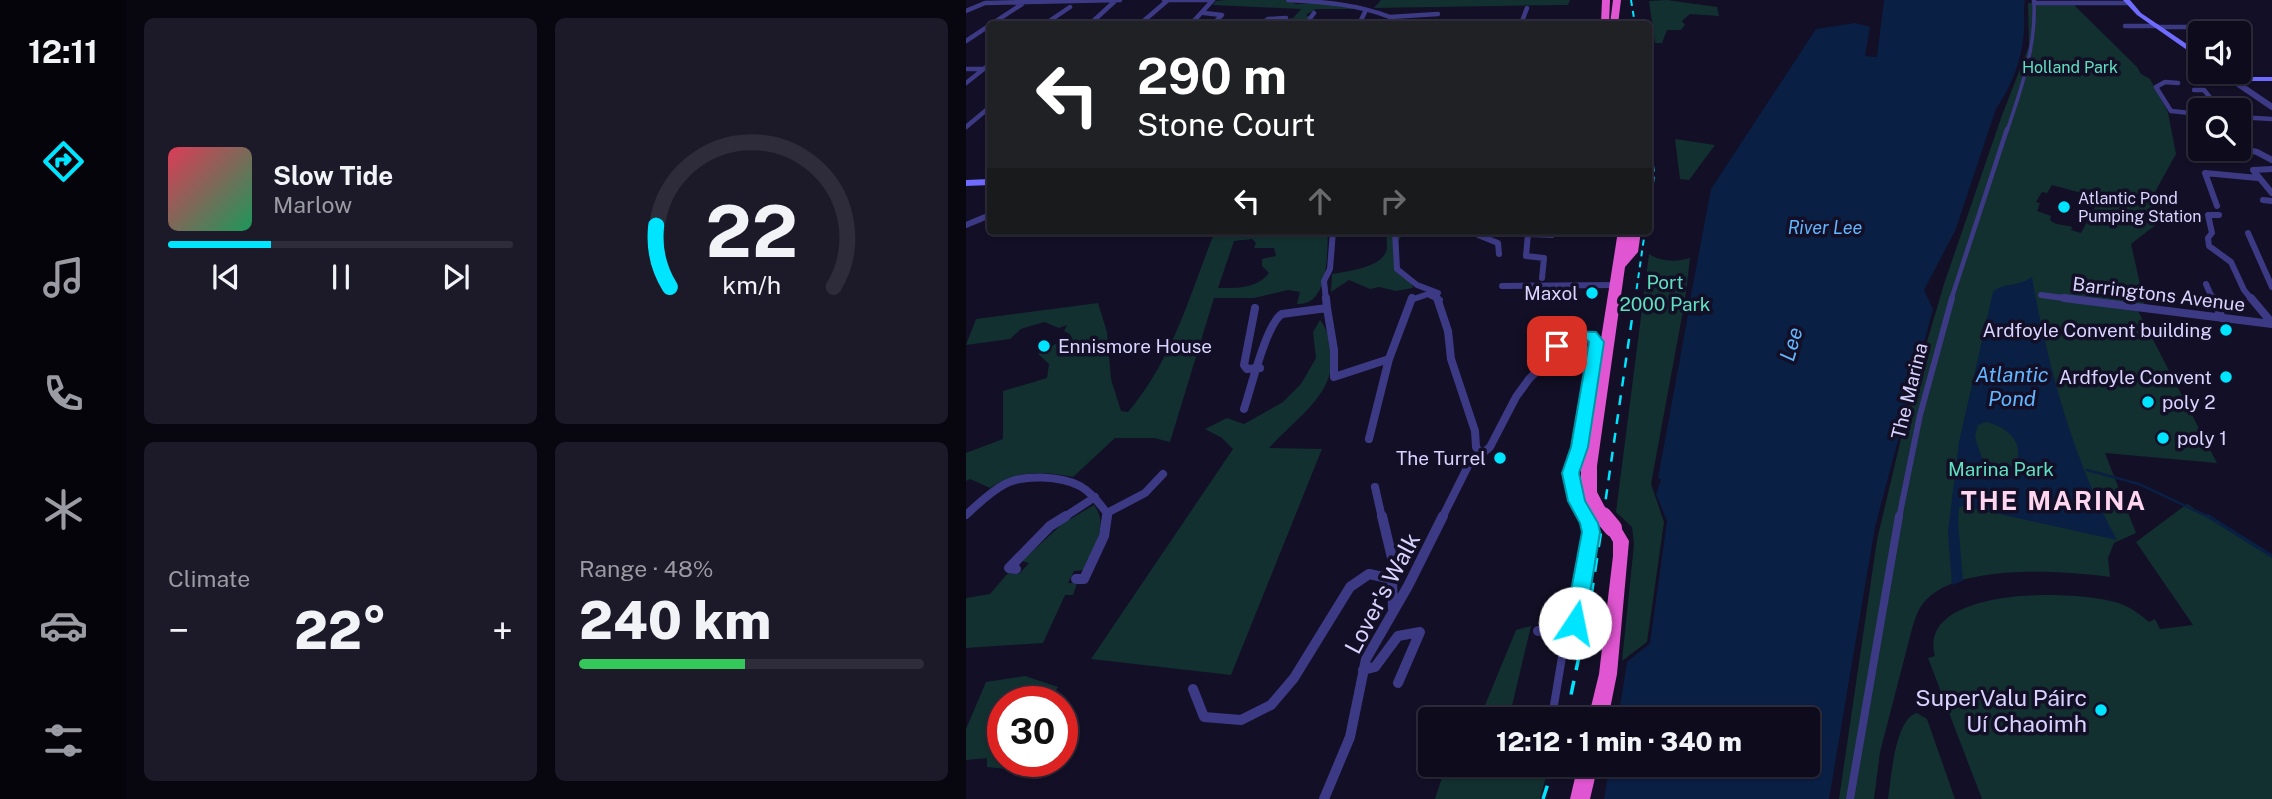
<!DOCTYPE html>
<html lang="en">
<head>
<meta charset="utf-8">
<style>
	body { margin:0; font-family:"Public Sans",sans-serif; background:#1c1929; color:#f1f3f6; height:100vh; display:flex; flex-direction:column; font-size:26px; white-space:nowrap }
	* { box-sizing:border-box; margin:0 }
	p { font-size:23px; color:#9b9ba3 }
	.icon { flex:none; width:38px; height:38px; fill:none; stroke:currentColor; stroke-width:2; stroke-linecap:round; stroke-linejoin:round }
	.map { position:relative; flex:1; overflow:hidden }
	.details { display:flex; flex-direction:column; gap:18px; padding:18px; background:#08060f; width:840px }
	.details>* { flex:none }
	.guide { position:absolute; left:21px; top:21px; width:665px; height:214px; border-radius:7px; box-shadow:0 2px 5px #0004,0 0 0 2px #2e2b3b; background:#202124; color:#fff; overflow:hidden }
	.controls { position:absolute; left:1222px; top:21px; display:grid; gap:14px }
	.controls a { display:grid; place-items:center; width:63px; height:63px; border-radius:7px; background:#0e0b1c; box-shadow:0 2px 5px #0004,0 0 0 2px #2e2b3b; font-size:35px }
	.speed { position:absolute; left:21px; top:686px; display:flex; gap:14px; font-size:35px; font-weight:700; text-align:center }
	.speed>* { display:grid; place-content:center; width:91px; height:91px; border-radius:50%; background:#0e0b1c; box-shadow:0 2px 5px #0004,0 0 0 2px #2e2b3b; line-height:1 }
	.speed .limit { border:10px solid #d22; background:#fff; color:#111 }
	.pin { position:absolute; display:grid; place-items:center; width:60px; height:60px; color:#fff; margin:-30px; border-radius:14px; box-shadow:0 4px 10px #0006 }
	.me { position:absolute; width:77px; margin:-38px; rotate:11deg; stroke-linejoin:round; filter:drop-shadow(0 0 5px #0008) }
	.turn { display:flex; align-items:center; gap:24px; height:147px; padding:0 35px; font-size:32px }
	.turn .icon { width:91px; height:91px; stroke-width:2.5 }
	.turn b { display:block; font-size:49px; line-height:60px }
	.lanes { display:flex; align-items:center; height:66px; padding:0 35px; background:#0003; justify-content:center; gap:35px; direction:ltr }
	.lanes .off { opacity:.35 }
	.big { font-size:52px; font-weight:800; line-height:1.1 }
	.details .widget { flex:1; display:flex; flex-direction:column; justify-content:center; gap:10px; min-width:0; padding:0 24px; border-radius:10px; background:#1c1929 }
	.details .dial { align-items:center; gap:0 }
	.dial svg { height:182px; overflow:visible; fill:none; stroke:#2e2b3b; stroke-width:7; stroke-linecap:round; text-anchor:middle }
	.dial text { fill:#f1f3f6; stroke:none }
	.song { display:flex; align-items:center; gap:21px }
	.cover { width:84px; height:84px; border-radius:10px; background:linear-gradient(135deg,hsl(350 70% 55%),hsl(150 70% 35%)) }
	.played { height:7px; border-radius:4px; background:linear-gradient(90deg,#00e5ff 30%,#2e2b3b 30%) }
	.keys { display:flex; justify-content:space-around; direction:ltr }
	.heat { display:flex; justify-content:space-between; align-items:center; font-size:38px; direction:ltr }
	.charge { height:10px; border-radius:5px; background:linear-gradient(90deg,#34c759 48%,#2e2b3b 0) }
	.details .tiles { flex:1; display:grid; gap:18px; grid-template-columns:repeat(2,1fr) }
	.trip { position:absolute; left:452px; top:707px; width:402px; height:70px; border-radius:7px; background:#0e0b1c; box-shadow:0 2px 5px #0004,0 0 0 2px #2e2b3b; font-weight:800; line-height:70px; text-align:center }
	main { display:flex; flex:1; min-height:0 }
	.tabs { display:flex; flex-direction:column; width:126px; justify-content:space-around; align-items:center; background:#06040b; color:#9b9ba3 }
	.tabs .icon { width:49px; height:49px }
	.tabs .current { color:#00e5ff }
	.tabs b { font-size:32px; color:#f1f3f6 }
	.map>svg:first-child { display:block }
	.green { fill:#12302f; fill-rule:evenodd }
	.water { fill:#0a1f44; fill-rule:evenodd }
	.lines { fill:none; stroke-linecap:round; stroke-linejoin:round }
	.stream-far1 { stroke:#0a1f44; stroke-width:2.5 }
	.stream { stroke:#0a1f44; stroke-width:3.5 }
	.pedestrian-far3 { stroke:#3d3a85; stroke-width:3.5 }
	.pedestrian-far2 { stroke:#3d3a85; stroke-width:4.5 }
	.pedestrian-far1 { stroke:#3d3a85; stroke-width:6 }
	.pedestrian { stroke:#3d3a85; stroke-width:8 }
	.minor-far3 { stroke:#3d3a85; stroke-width:4.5 }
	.minor-far2 { stroke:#3d3a85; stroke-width:6 }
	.minor-far1 { stroke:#3d3a85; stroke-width:8 }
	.minor { stroke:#3d3a85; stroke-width:10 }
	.tertiary { stroke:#3d3a85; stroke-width:6 }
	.secondary { fill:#6f6bff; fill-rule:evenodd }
	.trunk { fill:#e055d1; fill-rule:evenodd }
	.rail-far2 { stroke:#00e5ff; stroke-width:2; stroke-dasharray:6 5; stroke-linecap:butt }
	.rail-far1 { stroke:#00e5ff; stroke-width:2.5; stroke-dasharray:10 9; stroke-linecap:butt }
	.rail { stroke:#00e5ff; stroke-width:3.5; stroke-dasharray:14 11; stroke-linecap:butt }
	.trunk-bridge-far1 { stroke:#e055d1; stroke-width:14 }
	.trunk-bridge { stroke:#e055d1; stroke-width:18 }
	.route { fill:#00e5ff; stroke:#0095a6; stroke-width:2 }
	.poi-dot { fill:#00e5ff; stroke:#130f26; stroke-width:2.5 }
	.labels { text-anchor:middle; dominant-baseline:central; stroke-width:7; stroke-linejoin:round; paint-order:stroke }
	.far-park-label { font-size:16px; fill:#5fe0c0; stroke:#130f26 }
	.far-poi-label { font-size:16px; fill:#d9d4ff; stroke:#130f26; text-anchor:start }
	.far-water-label { font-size:18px; font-style:italic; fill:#62b6ff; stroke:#130f26 }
	.park-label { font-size:19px; fill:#5fe0c0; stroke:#130f26 }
	.poi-label { font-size:19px; fill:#d9d4ff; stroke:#130f26; text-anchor:end }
	.street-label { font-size:19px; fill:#d9d4ff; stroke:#130f26 }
	.water-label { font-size:21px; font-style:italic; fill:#62b6ff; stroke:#130f26 }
	.near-street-label { font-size:23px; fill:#d9d4ff; stroke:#130f26 }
	.near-poi-label { font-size:23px; fill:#d9d4ff; stroke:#130f26; text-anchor:end }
	.district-label { font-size:26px; font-weight:bold; letter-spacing:2px; fill:#ffd6f0; stroke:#130f26 }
</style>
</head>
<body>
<main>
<nav class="tabs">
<b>12:11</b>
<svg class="icon current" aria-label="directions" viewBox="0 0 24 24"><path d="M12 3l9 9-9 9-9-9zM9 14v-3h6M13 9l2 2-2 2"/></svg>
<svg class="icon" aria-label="music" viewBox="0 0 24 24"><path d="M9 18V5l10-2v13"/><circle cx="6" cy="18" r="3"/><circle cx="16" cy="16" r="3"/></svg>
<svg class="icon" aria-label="phone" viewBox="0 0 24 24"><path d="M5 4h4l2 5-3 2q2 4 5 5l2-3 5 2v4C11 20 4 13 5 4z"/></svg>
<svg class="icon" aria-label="climate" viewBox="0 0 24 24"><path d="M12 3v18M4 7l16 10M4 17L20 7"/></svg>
<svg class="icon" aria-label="car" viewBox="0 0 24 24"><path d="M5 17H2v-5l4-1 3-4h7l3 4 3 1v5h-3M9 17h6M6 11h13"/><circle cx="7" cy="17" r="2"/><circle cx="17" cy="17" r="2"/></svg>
<svg class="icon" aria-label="filters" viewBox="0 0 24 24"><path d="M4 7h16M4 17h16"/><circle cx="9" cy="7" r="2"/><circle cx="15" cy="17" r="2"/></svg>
</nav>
<section class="details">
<div class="tiles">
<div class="widget">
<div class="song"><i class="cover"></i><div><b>Slow Tide</b><p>Marlow</p></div></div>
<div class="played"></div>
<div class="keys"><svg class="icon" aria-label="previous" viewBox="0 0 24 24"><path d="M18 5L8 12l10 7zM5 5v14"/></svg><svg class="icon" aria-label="pause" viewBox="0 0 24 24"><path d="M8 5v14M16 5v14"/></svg><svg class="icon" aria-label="next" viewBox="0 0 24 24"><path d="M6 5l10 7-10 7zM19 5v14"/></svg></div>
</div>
<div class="widget dial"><svg viewBox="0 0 100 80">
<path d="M14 69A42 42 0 1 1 86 69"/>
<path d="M14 69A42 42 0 0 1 8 42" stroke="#00e5ff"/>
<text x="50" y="56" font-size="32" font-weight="700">22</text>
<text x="50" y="72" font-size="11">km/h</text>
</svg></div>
<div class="widget"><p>Climate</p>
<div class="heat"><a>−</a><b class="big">22°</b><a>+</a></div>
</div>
<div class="widget"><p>Range · 48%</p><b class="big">240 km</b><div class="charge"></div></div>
</div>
</section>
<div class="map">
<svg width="1306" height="799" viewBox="0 0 1306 799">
	<rect width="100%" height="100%" fill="#130f26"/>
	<path class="green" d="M259,0H318L331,4L361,3L401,9H350L340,15L344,17L338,24H297L301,21L327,18L335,9L247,5L250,1Z
		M415,0H604L602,5H597L408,8Z
		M701,0L751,7L753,16L724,14L716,21L719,25L715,30H701L696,43H689L683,1Z
		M1062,3L1108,5L1171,67L1175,74L1184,79L1202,112L1210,154L1190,190L1191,224L1165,244L1179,306L1169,305L1251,463L1139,453L1170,533L1148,543L1142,558L1144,577C1098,571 995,563 960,600C952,608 949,619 946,629L914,752L908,799H873L911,540L945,396L978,284L1035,118L1063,46ZM1086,185L1130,197L1126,206L1129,207L1115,233L1105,230L1106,227C1098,224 1090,226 1084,220L1085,216L1071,211L1074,203L1070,202L1076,192L1081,193Z
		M709,139L749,145L723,180L714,179Z
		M249,231H362C361,254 363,306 331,304L334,292L322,290L288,298H248L204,442L188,438H149L107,477C72,471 54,470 24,488L4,479L0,481V453L37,439V391L81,378L83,364L72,354L105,335L98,331L101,325L93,328L78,322L55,329L44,339L0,345L10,319L132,303L141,332L145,379L155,411L162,412C207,359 224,294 249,231ZM286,239L290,243L288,248H308L310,256L296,259V266L303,273C290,289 271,288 252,288L268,241Z
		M422,231H440L431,242L428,267L444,280L447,288L430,291L413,287L404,289L383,280L365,292L366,274C382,271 418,268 421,248C421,242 420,237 422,231Z
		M683,254C695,262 711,262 724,258L719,300L685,484L698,522L681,642L656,661L668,544L666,527L650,512Z
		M354,320C359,326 361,332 363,340C378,390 331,416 303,448L356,449L265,675L125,659L267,449L256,438L239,429L261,418L278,424L317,402L335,384L350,358L347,332Z
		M1221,504L1306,557V799H1016L962,658L969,656C950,585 1115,589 1155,604C1166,608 1175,615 1183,622L1189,619L1194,629L1227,625L1170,542Z
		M128,505C144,525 127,549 117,570L108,571L102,583H111L107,595H99L77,643L0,648V598L24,594L42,573L53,574L63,563L56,561L96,524Z
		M565,626L544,714L559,719H504L517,710L550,630Z
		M59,676L92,687L83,702H37V761H45L40,769L21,767V758L0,760V729L20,682Z
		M951,713L961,719L989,799H922C925,779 929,718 951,713Z
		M480,765H583L574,799H469Z"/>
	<path class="water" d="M918,0H1059C1057,10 1059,22 1058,32C1056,60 1045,87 1030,109L989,231L958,290L967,309L909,527L863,799H638L644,765H842V719H652L661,662L684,643L701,521L690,494L695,480L692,478L722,315L736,316L737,312H746V299L724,300L745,189L850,29L889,23L904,27L899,56L911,57Z
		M1066,277C1081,363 1108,463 1151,540L996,506L993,508L992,522L997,581L986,585L982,532L993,442L1027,292C1038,282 1050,288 1066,277ZM1020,422C1041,427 1060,442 1049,466H1029L1016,458L1009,437L1012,425Z"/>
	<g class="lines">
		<path class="stream-far1" d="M1121,470L1173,484L1245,518"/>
		<path class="stream" d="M1242,516L1306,556"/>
		<path class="pedestrian-far3" d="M1041,131C1055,89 1070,48 1068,3"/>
		<path class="pedestrian-far2" d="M985,300L1041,129"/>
		<path class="pedestrian-far1" d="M933,518L954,415L986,298"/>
		<path class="pedestrian" d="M588,705L600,633
			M884,799L933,516"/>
		<path class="minor-far3" d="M198,0H242
			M322,0C358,2 390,4 424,17V24
			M1068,0V3H1163
			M0,11L19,3L154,0
			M238,13L256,15L247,24
			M424,17L472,14
			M79,24L104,7
			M124,24L150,0
			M174,24L202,0
			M225,24L247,0
			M295,24L302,19L320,18
			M340,24L348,13
			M393,24L399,12
			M555,24L561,8
			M1270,24L1275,26H1264Z
			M1159,26H1191
			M1193,27H1266
			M0,41L56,4
			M0,69H17
			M0,83L24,64
			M1212,83L1199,82L1190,87L1205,111L1234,114
			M1228,90H1238L1254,110
			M1272,117L1306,119
			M0,127L24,107"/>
		<path class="minor-far2" d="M1223,138L1233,157
			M1272,148L1291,152L1306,160
			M1306,169L1287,170L1306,193
			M1297,200L1306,201
			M1251,206L1239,173L1292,178
			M1253,215H1242L1246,233L1242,238L1243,246L1265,262L1278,290L1286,300
			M0,225L24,215
			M429,231L431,269L451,285L472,293L469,297
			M512,231V235L532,243L533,254
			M1282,233L1306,287
			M576,278L578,258L560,256L562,234L586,235V231
			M1240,284L1247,300
			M536,286L650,285
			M1075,295L1112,300
			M360,300L358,281L364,269L367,231
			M445,300L462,294L474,300"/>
		<path class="minor-far1" d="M360,298L361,308
			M471,298L482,331L485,359L509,431L510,447L516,455
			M1098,298L1306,324
			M1247,298L1256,318
			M1285,298L1306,323
			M289,308L278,365L281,369L294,368
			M612,335H625L630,342L613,447L604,473L611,501L620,518
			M571,352L592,344
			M278,409C285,389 300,324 316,314L361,308L368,350V377L423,359
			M403,439L423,359L446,298
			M409,487L416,518
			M141,513L179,493L197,474
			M0,515C12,504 24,492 39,484C58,474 95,476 114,486C125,492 133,503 141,513L140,518
			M97,518L129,497
			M476,518L502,466L524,447L550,397L563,379L598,344L609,339L642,342"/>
		<path class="minor" d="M416,516L428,566L426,579
			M50,569L43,568L84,526L100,516
			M110,579H118L138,536L141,516
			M572,631L600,633L607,627L624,538L625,527L619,516
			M397,670L409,667L432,636L454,632L432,683
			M227,689L238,717L275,720L305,705L328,678L384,587L403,574L426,579L427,609
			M358,799L384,737L400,659L442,586L477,516"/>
		<path class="tertiary" d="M1265,79L1306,107"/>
		<path class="secondary" d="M1157,0H1164L1175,13L1234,53V59L1171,15Z
			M1250,72H1259L1267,77H1306V81H1265Z
			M24,179V185L0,186V180Z"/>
		<path class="trunk" d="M636,0H644L643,24H635Z
			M647,0H655L652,24H644Z
			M652,231H675L672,252L659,267L631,466V492L641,511L639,515L633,517L627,515L615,492V466Z
			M647,522L653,524L663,541L651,674L642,719H622L633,674L647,556V542L639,528L641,524Z
			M612,765H632L624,799H604Z"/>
		<path class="rail-far2" d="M665,0L669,24
			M682,122L688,174L682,230
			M669,300L679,231"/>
		<path class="rail-far1" d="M637,518L669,298"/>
		<path class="rail" d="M600,719L624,603L637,516
			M577,799L588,765"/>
		<path class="trunk-bridge-far1" d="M633,511L639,518"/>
		<path class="trunk-bridge" d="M637,516L647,528"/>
	</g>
	<path class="route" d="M603,331L630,332L638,342L622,447L613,473L619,501L632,523L634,532L619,623L616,629L609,631L602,629L599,623L616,532L614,523L602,501L596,473L605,447L623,342L621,340H606L591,351L584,346L591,336Z"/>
	<g class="poi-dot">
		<circle cx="1098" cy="207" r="7"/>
		<circle cx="626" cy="293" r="7"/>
		<circle cx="1260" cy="330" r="7"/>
		<circle cx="78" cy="346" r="7"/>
		<circle cx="1260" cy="377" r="7"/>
		<circle cx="1182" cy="402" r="7"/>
		<circle cx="1197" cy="438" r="7"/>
		<circle cx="534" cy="458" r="7"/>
		<circle cx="1135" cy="710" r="7"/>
	</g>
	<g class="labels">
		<g class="far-park-label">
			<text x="1104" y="67">Holland Park</text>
		</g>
		<g class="far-poi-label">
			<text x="1112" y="198">Atlantic Pond<tspan x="1112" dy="18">Pumping Station</tspan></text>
		</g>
		<g class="far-water-label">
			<text x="859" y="227">River Lee</text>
		</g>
		<g class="park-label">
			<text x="699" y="282">Port<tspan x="699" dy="22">2000 Park</tspan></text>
			<text x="1035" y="469">Marina Park</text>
		</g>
		<g class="poi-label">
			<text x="612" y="293">Maxol</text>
			<text x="1246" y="330">Ardfoyle Convent building</text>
			<text x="92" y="346" text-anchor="start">Ennismore House</text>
			<text x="1246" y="377">Ardfoyle Convent</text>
			<text x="1196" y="402" text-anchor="start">poly 2</text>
			<text x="1211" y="438" text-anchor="start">poly 1</text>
			<text x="520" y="458">The Turrel</text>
		</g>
		<g class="street-label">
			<text transform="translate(1193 294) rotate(7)">Barringtons Avenue</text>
			<text transform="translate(943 391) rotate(-76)">The Marina</text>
		</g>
		<g class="water-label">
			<text transform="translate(825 344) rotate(-74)">Lee</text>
			<text x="1046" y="374">Atlantic<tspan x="1046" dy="24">Pond</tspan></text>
		</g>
		<g class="near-street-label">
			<text transform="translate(416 593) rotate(-62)">Lover's Walk</text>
		</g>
		<g class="near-poi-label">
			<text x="1121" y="697">SuperValu Páirc<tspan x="1121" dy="26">Uí Chaoimh</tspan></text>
		</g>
		<g class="district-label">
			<text x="1088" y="500">THE MARINA</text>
		</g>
	</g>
</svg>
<div class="controls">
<a><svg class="icon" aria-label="sound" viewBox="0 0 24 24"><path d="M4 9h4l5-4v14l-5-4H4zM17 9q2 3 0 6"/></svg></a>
<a><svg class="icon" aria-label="search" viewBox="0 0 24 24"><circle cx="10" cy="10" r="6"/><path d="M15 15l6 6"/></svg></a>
</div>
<div class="speed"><div class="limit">30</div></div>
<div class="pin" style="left:591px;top:346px;background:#d93025"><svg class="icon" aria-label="arrive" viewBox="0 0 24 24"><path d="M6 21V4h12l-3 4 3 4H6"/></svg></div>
<svg class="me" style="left:609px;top:623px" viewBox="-20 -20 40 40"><circle r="19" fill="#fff"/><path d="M0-13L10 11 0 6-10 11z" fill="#00e5ff"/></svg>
<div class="trip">12:12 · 1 min · 340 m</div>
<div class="guide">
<div class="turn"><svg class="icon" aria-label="left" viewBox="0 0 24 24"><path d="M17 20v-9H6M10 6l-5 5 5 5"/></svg><div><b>290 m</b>Stone Court</div></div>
<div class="lanes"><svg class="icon" aria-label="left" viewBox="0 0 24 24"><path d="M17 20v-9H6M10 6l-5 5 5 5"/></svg><svg class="icon off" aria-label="ahead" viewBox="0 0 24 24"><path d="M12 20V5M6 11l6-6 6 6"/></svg><svg class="icon off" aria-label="right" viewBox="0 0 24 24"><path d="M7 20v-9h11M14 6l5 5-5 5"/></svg></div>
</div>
</div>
</main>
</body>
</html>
